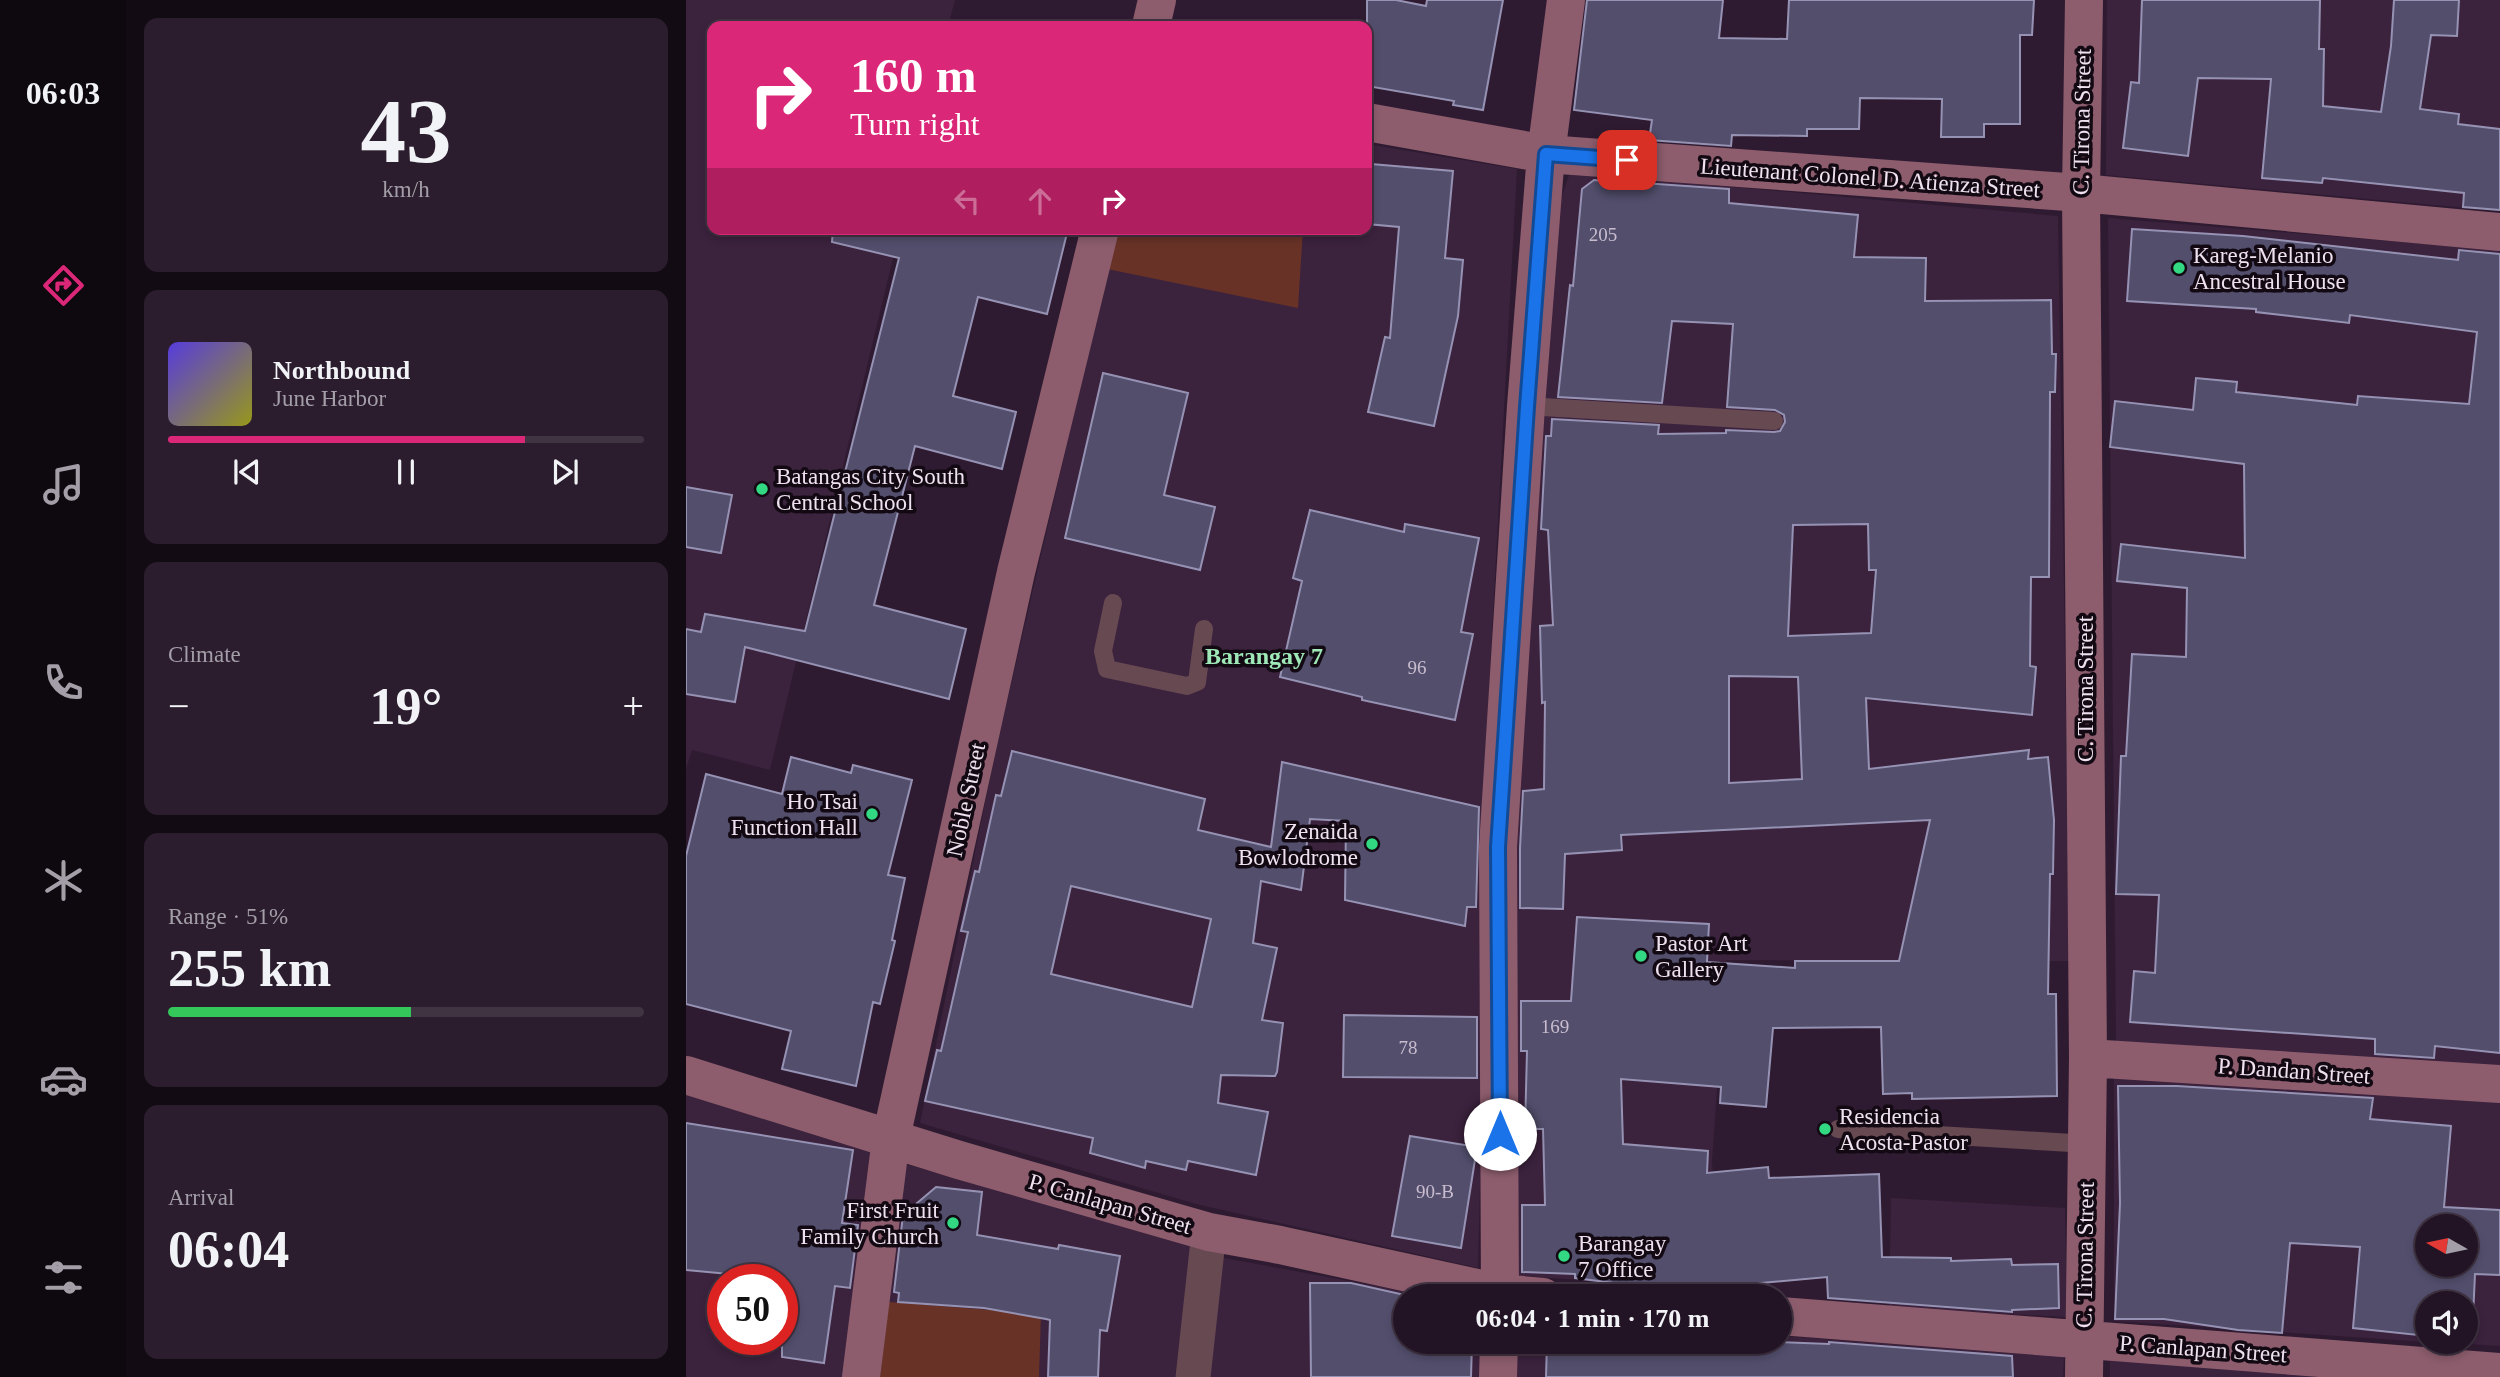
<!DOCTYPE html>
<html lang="en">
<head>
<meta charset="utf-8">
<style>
	body { margin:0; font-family:Georgia,serif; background:#2b1d2d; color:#f1f3f6; height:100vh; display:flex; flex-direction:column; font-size:26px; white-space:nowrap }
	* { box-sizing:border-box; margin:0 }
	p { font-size:23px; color:#a39ea7 }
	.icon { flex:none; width:38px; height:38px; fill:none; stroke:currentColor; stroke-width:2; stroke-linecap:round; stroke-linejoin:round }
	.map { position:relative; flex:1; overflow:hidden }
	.side { display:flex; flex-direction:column; gap:18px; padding:18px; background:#130b14; width:560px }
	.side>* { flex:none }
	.top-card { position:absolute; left:21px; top:21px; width:665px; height:214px; border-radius:14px; box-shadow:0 4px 10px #0003,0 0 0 2px #403342; background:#db2777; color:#fff; overflow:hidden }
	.needle { width:46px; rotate:279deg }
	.tools { position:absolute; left:1729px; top:1214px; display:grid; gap:14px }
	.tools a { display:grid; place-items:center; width:63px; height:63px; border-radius:50%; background:#231425; box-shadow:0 4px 10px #0003,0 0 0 2px #403342; font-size:35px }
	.speed { position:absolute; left:21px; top:1264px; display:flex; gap:14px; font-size:35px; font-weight:700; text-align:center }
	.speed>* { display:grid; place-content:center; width:91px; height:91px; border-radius:50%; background:#231425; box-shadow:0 4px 10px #0003,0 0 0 2px #403342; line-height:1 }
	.speed .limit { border:10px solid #d22; background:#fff; color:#111 }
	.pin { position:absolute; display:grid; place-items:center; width:60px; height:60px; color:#fff; margin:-30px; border-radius:14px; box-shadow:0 4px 10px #0006 }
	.me { position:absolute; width:77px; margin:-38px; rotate:0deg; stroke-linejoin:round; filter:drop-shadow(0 0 5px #0008) }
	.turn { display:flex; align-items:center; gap:24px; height:147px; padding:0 28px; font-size:32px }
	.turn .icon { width:91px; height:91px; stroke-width:2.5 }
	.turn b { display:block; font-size:49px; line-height:60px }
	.lanes { display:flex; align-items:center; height:66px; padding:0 28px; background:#0003; justify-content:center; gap:35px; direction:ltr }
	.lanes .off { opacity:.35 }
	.big { font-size:52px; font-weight:600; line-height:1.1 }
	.side .widget { flex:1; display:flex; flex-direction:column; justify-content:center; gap:10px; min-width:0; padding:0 24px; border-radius:14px; background:#2b1d2d }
	.side .dial { align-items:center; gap:0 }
	.dial b { font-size:91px; line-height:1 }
	.song { display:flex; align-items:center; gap:21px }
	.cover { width:84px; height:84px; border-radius:10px; background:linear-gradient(135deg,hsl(250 70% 55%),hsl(60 70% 35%)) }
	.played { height:7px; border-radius:4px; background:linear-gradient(90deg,#db2777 75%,#403342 75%) }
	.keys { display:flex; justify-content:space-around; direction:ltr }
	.heat { display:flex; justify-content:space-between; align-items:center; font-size:38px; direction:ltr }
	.charge { height:10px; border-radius:5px; background:linear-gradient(90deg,#34c759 51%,#403342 0) }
	.trip { position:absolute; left:707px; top:1284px; width:399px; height:70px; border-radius:35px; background:#231425; box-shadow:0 4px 10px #0003,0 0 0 2px #403342; font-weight:600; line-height:70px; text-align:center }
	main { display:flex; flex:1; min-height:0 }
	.menu { display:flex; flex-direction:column; width:126px; justify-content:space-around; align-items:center; background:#0e080f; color:#a39ea7 }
	.menu .icon { width:49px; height:49px }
	.menu .on { color:#db2777 }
	.menu b { font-size:32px; color:#f1f3f6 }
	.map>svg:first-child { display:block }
	.built { fill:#3b223d; fill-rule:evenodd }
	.green { fill:#693227 }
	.building { fill:#524e6c; stroke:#9692b3; stroke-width:2; fill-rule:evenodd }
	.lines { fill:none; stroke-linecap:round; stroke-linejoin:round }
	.lane { stroke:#674952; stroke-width:18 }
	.street { stroke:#674952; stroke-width:35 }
	.secondary { stroke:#8d5d6d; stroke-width:38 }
	.route-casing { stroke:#114b97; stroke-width:18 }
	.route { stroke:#1a73e8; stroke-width:12 }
	.poi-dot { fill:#32d882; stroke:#120913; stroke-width:2.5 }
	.labels { text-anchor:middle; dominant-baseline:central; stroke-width:7; stroke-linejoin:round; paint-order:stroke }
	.number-label { font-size:19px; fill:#c8bcce }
	.street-label { font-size:23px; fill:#efe1ef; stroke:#120913 }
	.poi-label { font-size:23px; fill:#efe1ef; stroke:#120913; text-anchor:start }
	.neighbourhood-label { font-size:24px; font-weight:bold; fill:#9fe9b8; stroke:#120913 }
</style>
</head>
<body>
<main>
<nav class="menu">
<b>06:03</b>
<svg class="icon on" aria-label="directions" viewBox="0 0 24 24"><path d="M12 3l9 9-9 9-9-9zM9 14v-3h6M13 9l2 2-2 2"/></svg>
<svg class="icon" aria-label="music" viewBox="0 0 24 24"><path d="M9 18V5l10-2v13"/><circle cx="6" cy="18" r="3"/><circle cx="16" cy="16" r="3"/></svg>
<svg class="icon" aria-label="phone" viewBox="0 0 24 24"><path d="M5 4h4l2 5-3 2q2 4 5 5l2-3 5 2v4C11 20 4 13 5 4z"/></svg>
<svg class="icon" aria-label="climate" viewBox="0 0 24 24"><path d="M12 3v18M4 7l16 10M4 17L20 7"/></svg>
<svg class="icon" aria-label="car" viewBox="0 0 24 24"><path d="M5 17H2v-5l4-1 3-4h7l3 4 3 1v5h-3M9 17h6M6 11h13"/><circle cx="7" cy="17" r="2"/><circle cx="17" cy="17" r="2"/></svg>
<svg class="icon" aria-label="filters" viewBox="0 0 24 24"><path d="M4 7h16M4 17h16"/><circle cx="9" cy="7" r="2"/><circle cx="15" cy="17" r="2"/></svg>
</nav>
<section class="side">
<div class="widget dial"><b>43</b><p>km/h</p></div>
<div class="widget">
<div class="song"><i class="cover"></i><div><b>Northbound</b><p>June Harbor</p></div></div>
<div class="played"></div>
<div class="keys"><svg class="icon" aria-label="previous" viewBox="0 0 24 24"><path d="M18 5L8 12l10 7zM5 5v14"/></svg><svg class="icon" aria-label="pause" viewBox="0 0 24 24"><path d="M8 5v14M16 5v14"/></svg><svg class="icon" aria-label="next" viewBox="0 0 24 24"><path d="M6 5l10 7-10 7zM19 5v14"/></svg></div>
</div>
<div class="widget"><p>Climate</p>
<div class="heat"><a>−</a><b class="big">19°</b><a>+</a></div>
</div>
<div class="widget"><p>Range · 51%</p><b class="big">255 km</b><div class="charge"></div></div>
<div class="widget"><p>Arrival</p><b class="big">06:04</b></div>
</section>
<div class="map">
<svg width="1814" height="1377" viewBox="0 0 1814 1377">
	<rect width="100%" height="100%" fill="#2f1b31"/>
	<path class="built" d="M0,0H269L262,26H26V229H214L84,770L6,750L0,769Z
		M1421,0H1814V211L1420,175Z
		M681,144L831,169L794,856L797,1066L792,1268L510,1204L234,1123L311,744L431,229H681Z
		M902,174L1372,216L1384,961L1040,960L1026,1162L1037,1289L833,1276L828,921L834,718L874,202L883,175Z
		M1422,218L1814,250V1067L1430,1041Z
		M1428,1073L1814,1102V1346L1751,1342H1780V1304H1741V1342L1428,1321ZM1741,1227H1780V1265H1741Z
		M0,1094L188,1149L162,1377H0ZM37,1279H96V1339H37Z
		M219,1164L506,1245L489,1377H194Z
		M1205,1198L1379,1208L1381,1317L1203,1308Z
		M533,1257L750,1297H719V1342H795L794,1377H522Z
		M1094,1336L1378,1356L1377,1377H830L831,1342H1094Z
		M1424,1359L1663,1377H1424Z"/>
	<path class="green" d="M431,229H617L612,308L421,269Z
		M203,1302L355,1314L353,1377H194Z"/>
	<path class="building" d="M681,0H710L740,6L741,0H817L797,110L767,105L768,101L681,86Z
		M901,0H1037L1033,38L1101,39L1103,0H1348L1346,35H1334V124H1298V137H1255L1256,99L1174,98L1173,129H1121V136L1046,135L1045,146L963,140L966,120L888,110Z
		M1456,0H1634L1633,49H1638L1637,106L1695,112L1705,46L1708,0H1773L1771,36L1745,35L1734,109L1773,114L1772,124L1814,129V210L1777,207L1778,193L1637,178L1636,183L1576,178L1585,79L1512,78L1502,156L1437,148L1445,82L1453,83Z
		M685,164L767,171L759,258L777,260L772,316L748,426L682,412L699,337L704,338L713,227L681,224Z
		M908,180L956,185L957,183L1043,189V203L1172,215L1168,257L1240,258L1239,301L1365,300L1366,354H1370L1369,392H1364L1363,577H1345L1344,666L1350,667L1346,715L1180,698L1183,769L1343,750L1342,759L1362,757L1368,820L1367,874H1364L1362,994H1370L1371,1096L1226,1099V1093L1197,1094L1195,1027L1087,1028L1080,1107L1034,1103L1035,1087L935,1079L937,1144L1022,1151L1021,1173L1082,1167L1083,1178L1193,1174L1196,1257L1265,1258V1261L1325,1259L1326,1265L1372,1264L1373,1308L1326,1310V1312L1142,1298L1141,1277L990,1291L889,1278V1274L836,1272V1205H859L857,1129H839L841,1051H835V1001H885L891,917L1023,924L1021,962L1109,968V961H1213L1244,820L935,835L936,850L879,854L877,909L834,908V848L837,791L858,789L859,702L856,703L854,626L867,625L862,530L855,529L860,436H865L866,419L973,425L972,434L1040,433V430L1088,432L1094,431L1099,422L1098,415L1089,410L1041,407L1047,324L986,321L976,403L872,397L884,285L887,286L896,189ZM1182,524L1183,570H1190L1185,633L1102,636L1107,525ZM1043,676L1112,677L1116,779L1043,783Z
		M147,229H382L361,314L292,297L267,396L330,412L316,469L229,446L188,605L280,629L263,699L59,647L49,702L0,694V629L15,632L19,614L119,631L213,258L146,242Z
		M1446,229L1557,236L1772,260L1773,250L1814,254V1053L1749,1046L1748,1058L1689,1054V1039L1444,1022L1448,971L1469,973L1473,895L1430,894L1435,756H1440L1446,654L1500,657L1501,588L1431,581L1435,544L1559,558L1558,464L1424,447L1429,401L1507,410L1510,378L1551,382L1550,392L1671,405L1672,396L1783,404L1791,332L1664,315L1663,323L1570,312V309L1441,301Z
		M417,373L502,393L478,495L529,507L514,570L379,538Z
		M0,487L46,495L35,553L0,547Z
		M624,510L718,532L719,524L793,538L775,632L787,634L769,720L676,700V697L594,677L616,581L607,578Z
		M326,751L519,799L512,830L585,847L596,762L793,807L790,907H781L779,926L659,900L660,821L624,819L615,890L575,881L567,943L591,948L576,1020L597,1023L591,1072L589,1076L535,1075L532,1103L582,1112L570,1175L502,1161L500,1170L460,1161L459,1168L404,1153L407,1138L239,1101L251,1050L255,1051L282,932L275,931L289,871L293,872L310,795L315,796ZM385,886L525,919L506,1007L365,974Z
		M105,757L165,773L167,765L226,780L202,875L219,878L206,940L209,941L194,1004L187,1002L170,1086L96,1069L105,1031L0,1004V856L20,774L96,794Z
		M658,1015L791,1017V1078L657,1077Z
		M1432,1086H1491L1687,1098L1684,1119L1765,1126L1758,1207L1814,1210V1275L1789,1274L1786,1339L1780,1338V1304H1741V1336L1667,1328L1674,1247L1604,1243L1596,1333L1552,1330L1478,1319H1429L1434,1203ZM1741,1227H1780V1265H1741Z
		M0,1123L167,1150L156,1223L172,1225L164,1288L149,1286L138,1363L96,1357V1279L0,1270Z
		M724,1136L791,1147L775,1248L706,1236Z
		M250,1187L296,1192L291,1235L372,1249L373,1245L434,1256L421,1331L414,1330L412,1377H362L364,1320L360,1319L298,1308L212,1302L213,1293L208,1292L217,1215Z
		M624,1283H665L719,1295V1342H786L785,1377H625Z
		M861,1342H1092L1143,1344V1342L1326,1356L1327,1377H860Z"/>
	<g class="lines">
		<path class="lane" d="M840,406L1088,421
			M427,603L417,651L421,669L501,686L511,682L518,629
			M1152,1129L1402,1144"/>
		<path class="street" d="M507,1377L523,1232"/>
		<path class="secondary" d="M465,26L471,0
			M681,122L860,154L1395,193L1814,232
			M1402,1058L1814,1084
			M0,1075L273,1160L523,1232L594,1245L814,1293L857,1297
			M814,1297L812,847L840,406L860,154L880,0
			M1094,1316L1814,1372
			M175,1377L205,1138L330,572L414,229
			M812,1377L813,1342
			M1398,1377L1402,1058L1395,193L1398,0"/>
	</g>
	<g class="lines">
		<g class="route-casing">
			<path id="route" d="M814,1134L812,847L841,407L860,154L941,160"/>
		</g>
		<use href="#route" class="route"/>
	</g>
	<g class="poi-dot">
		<circle cx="1493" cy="268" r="7"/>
		<circle cx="76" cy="489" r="7"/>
		<circle cx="186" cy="814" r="7"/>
		<circle cx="686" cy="844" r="7"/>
		<circle cx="955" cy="956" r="7"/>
		<circle cx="1139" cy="1129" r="7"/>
		<circle cx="267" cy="1223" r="7"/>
		<circle cx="878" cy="1256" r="7"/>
	</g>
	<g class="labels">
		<g class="number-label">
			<text x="917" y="234">205</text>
			<text x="731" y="667">96</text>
			<text x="869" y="1026">169</text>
			<text x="722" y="1047">78</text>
			<text x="749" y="1191">90-B</text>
		</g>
		<g class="street-label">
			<text transform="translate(1396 122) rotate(-89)">C. Tirona Street</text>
			<text transform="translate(1184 178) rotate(4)">Lieutenant Colonel D. Atienza Street</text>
			<text transform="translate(1399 689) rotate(-90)">C. Tirona Street</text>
			<text transform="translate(280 800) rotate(-78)">Noble Street</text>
			<text transform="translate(1608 1071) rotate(4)">P. Dandan Street</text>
			<text transform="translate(424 1204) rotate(16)">P. Canlapan Street</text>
			<text transform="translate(1399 1255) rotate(-89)">C. Tirona Street</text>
			<text transform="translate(1517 1349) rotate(4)">P. Canlapan Street</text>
		</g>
		<g class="poi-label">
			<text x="1507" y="255">Kareg-Melanio<tspan x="1507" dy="26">Ancestral House</tspan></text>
			<text x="90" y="476">Batangas City South<tspan x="90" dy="26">Central School</tspan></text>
			<text x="172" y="801" text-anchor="end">Ho Tsai<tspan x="172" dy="26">Function Hall</tspan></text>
			<text x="672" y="831" text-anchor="end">Zenaida<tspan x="672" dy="26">Bowlodrome</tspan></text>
			<text x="969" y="943">Pastor Art<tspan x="969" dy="26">Gallery</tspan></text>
			<text x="1153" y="1116">Residencia<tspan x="1153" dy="26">Acosta-Pastor</tspan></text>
			<text x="253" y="1210" text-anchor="end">First Fruit<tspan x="253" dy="26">Family Church</tspan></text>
			<text x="892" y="1243">Barangay<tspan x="892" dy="26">7 Office</tspan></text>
		</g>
		<g class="neighbourhood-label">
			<text x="578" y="656">Barangay 7</text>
		</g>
	</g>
</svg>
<div class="tools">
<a><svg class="needle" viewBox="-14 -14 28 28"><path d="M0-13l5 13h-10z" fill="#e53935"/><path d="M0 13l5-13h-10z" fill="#a39ea7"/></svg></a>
<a><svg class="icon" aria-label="sound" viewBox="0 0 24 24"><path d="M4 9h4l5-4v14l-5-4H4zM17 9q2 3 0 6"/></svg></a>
</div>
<div class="speed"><div class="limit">50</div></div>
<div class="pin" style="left:941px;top:160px;background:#d93025"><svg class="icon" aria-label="arrive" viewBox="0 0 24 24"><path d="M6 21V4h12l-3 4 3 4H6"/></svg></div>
<svg class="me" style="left:814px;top:1134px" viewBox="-20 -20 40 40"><circle r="19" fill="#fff"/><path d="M0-13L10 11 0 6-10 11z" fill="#1a73e8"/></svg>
<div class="trip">06:04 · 1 min · 170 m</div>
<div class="top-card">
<div class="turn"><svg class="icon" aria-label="right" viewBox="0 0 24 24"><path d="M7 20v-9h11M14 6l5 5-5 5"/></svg><div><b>160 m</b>Turn right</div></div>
<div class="lanes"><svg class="icon off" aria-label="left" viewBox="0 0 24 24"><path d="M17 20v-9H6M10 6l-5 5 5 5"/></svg><svg class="icon off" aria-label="ahead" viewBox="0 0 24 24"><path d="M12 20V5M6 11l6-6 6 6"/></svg><svg class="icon" aria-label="right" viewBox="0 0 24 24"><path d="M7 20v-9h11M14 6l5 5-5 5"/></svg></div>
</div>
</div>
</main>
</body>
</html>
